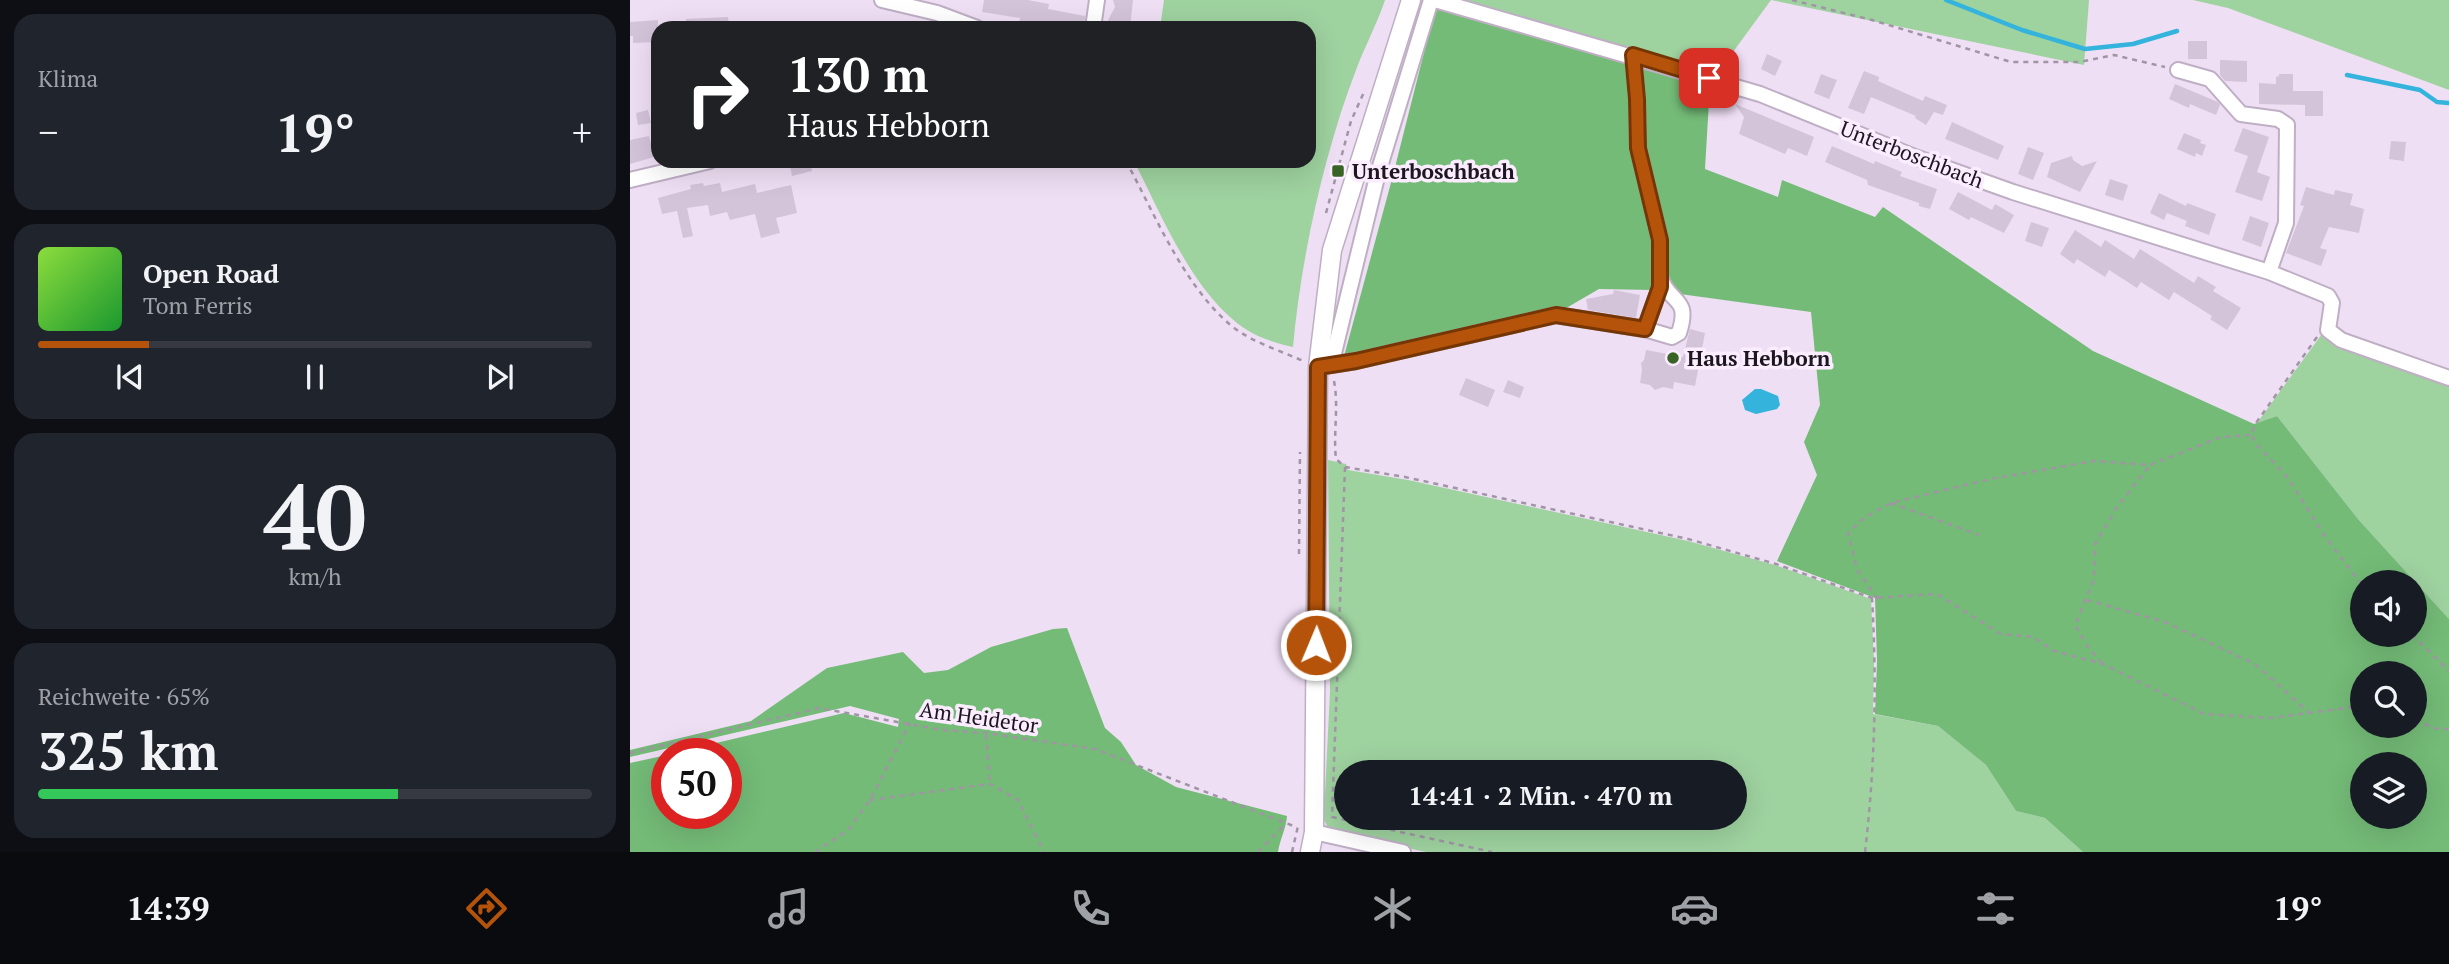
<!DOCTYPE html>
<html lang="de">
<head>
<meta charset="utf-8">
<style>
	body { margin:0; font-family:"PT Serif",serif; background:#20242c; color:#f1f3f6; height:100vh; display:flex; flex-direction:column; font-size:26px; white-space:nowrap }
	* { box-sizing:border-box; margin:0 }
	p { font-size:23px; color:#9ea1a6 }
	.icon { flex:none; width:38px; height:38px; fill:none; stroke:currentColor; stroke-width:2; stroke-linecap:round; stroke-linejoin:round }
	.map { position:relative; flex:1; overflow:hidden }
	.side { display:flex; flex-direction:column; gap:14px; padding:14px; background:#0d0f14; width:630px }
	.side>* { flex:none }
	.top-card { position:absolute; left:21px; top:21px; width:665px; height:147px; border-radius:21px; box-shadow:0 7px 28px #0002; background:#202124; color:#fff; overflow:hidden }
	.controls { position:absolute; left:1720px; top:570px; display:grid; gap:14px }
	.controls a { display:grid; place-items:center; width:77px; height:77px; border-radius:50%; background:#171b24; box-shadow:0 7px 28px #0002; font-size:35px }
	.speed { position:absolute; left:21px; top:738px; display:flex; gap:14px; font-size:35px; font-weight:700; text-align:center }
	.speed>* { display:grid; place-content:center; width:91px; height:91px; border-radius:50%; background:#171b24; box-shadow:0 7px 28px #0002; line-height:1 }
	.speed .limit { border:10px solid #d22; background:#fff; color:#111 }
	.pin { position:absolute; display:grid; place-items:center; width:60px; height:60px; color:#fff; margin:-30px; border-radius:14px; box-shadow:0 4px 10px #0006 }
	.me { position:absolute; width:77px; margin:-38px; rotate:1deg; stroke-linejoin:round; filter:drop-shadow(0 0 5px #0008) }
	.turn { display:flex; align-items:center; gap:24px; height:147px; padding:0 21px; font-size:32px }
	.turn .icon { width:91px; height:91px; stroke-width:2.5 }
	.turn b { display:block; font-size:49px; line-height:60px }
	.big { font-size:52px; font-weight:700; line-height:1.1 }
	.side .card { flex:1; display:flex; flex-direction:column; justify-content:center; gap:10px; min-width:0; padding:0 24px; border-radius:21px; background:#20242c }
	.side .dial { align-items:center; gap:0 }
	.dial b { font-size:91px; line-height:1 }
	.song { display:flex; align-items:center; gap:21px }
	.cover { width:84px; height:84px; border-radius:10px; background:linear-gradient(135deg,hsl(90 70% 55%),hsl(130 70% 35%)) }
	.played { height:7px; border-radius:4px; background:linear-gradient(90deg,#b45309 20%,#363941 20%) }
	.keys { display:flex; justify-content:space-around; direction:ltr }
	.heat { display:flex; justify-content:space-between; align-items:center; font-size:38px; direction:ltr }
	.charge { height:10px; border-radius:5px; background:linear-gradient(90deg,#34c759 65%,#363941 0) }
	.trip { position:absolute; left:704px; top:760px; width:413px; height:70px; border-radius:35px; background:#171b24; box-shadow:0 7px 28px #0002; font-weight:700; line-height:70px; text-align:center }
	.menu { display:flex; height:112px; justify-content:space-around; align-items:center; background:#090b0e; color:#9ea1a6 }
	.menu .icon { width:49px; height:49px }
	.menu .current { color:#b45309 }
	.menu b { font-size:32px; color:#f1f3f6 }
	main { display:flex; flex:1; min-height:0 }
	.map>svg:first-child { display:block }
	.green { fill:#9ed29f; fill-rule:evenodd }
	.forest { fill:#74bb77; fill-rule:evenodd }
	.water { fill:#34b4dc }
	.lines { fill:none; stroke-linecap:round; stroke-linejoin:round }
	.stream { stroke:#34b4dc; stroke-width:4.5 }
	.building { fill:#d4c4da }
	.minor-casing { stroke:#bfafc5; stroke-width:18 }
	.major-casing { stroke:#bfafc5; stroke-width:21 }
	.path { stroke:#a195a5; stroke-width:2.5; stroke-dasharray:5 5; stroke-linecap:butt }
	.minor { stroke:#fff; stroke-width:14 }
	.major { stroke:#fff; stroke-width:18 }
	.route-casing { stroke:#753606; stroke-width:18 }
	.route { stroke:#b45309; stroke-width:12 }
	.poi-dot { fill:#386525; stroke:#fbedff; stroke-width:2.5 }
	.labels { text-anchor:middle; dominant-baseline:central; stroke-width:7; stroke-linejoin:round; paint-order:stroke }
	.street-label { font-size:21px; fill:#1c161e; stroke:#fbedff }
	.poi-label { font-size:21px; font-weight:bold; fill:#1c161e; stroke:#fbedff; text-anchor:start }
</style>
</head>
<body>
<main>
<section class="side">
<div class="card"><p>Klima</p>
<div class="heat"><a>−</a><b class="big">19°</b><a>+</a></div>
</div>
<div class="card">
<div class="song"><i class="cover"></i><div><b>Open Road</b><p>Tom Ferris</p></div></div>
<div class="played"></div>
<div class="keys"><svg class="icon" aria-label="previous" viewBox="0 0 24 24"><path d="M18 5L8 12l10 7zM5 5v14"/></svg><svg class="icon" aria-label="pause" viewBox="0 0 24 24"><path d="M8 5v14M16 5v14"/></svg><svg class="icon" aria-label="next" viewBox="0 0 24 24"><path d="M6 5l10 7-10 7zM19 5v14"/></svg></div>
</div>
<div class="card dial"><b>40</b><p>km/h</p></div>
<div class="card"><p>Reichweite · 65%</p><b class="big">325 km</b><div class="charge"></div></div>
</section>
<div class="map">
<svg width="1819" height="852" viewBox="0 0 1819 852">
	<rect width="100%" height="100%" fill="#efdff5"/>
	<path class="green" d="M534,0H755C747,24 735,46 726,70C694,153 671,258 663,347C647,343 631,339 617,330C564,296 532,216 504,161H679V28H530Z
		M813,0H1459L1454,65L1141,0L1081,82Z
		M1563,0H1819V90L1598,8Z
		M1692,334L1819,381V619L1728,519L1647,416L1627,423Z
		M698,460L716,464L718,470L778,480L1058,541L1145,565L1241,599L1244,662L1243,714L1308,726L1356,765L1386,811L1415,818L1453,852H796L717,835L697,826L691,813L695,794L700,691ZM716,772H1104V817H716Z"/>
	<path class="forest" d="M805,9L1080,84L1075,169L1148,197L1152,180L1245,217L1253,207L1463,351L1624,424L1647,416L1728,519L1819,619V852H1453L1415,818L1386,811L1356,765L1308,726L1245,714L1247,661L1245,598L1147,561L1187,475L1174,442L1190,405L1181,312L1021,290L969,289L938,307L713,360L762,179ZM1732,583H1785V635H1732ZM1732,674H1785V726H1732ZM1732,765H1785V817H1732Z
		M437,628L475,728L491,742L506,765L546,787L657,816C656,829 650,839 648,852H0V763L37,755V814H96V754H39L214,713L268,727L269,719L220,706L0,757V750L121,721L197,668L273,652L294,673L318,670L361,647L423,629Z"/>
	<path class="water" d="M1125,389H1131L1148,396L1150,405L1147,409L1126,414L1115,410L1112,400Z"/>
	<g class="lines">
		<path class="stream" d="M1316,0L1392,30L1455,49L1503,44L1547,31
			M1717,75L1790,90L1807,102L1819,103"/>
	</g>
	<path class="building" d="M354,0H398L419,4L418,9L455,16L454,28H407L389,25L390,18L352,12Z
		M483,0H503L500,28H474L485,7Z
		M98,17L99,28H56V19Z
		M28,20V42L3,43V36H0V22Z
		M1558,41H1577V59H1558Z
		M1137,54L1152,61L1145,76L1131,69Z
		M1590,60L1617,61V82L1595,81L1590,75Z
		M1234,71L1249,77L1248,81L1293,101L1295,96L1317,105L1313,115L1304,112L1296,125L1285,118L1286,116L1241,97L1234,114L1218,108Z
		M1191,74L1207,80L1199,99L1184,93Z
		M1649,74H1663V91H1693V116H1675V105L1629,104V83L1646,84V77L1649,76Z
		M1545,84L1588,102L1590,105L1586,115L1560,104L1559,108L1539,99Z
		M1105,104L1184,137L1177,156L1158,148L1155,154L1109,134L1114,117Z
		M18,110L21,123L8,125L6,113Z
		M1322,122L1374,146L1368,160L1315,139Z
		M1613,128L1639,137L1627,172L1640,177L1632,201L1605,192L1618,156L1604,151Z
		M1554,133L1571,140L1570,143L1576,145L1572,156L1566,153L1565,157L1547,149Z
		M19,136L24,157L0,164V140Z
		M1761,141L1776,142L1774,161L1759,159Z
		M1202,146L1244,164L1245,161L1272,172L1270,176L1307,189L1300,209L1289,206V203L1238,185L1237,180L1195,162Z
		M1398,147L1414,153L1403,180L1388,174Z
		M1442,156L1443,160L1452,166L1467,161L1450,192L1417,177L1421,163Z
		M159,161H180L182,171L162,176Z
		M1480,179L1498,185L1493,201L1475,195Z
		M73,183L74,186L90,183L92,192L125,184L127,193L161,185L167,213L146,218L150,233L131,238L125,214L100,220L97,212L80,216L78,205L57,208L63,236L53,238L47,211L32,214L28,198L61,189L60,185Z
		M1676,187L1704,195L1705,190L1723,194L1720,205L1734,209L1729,233L1699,227L1690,248L1697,250L1691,266L1656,253L1674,206L1670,205Z
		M1328,192L1362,210L1365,204L1384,215L1374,233L1341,217L1339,220L1319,209Z
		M1529,193L1556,206L1557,203L1586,214L1579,235L1555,226L1557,221L1537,213L1534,220L1520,213Z
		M1620,216L1639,223L1631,247L1612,240Z
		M1401,222L1419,228L1412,247L1395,241Z
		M1445,230L1471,247L1475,240L1504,259L1510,249L1564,283L1568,276L1586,287L1583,291L1611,308L1597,330L1580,319L1582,316L1544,292L1539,300L1511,282L1507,288L1479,270L1475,277L1447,259L1444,264L1430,254Z
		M984,290L1010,295L1006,318L958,310L956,299L983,294Z
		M1060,329L1075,333L1065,386L1044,382L1043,389L1033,387L1025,390L1020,385L1010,383L1012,370L1011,363L1014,360L1016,350L1053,357Z
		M836,378L865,390L858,407L829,395Z
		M878,380L894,387L890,398L873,392Z"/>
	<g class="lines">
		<g class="minor-casing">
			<path id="minor" d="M252,0L307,13L347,28
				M805,0L1130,94L1285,157L1383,192L1639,272L1698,296L1702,303L1698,330L1711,340L1819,378
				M463,28L467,0
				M1548,70L1580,79L1611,114L1648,119L1657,125L1656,223L1639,272
				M0,180L80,161
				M1015,329L1042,337L1049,333C1061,296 1040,305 1030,277
				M703,365L704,353L748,173L801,0
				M688,367L726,361L926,315L1015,329L1030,287V240L1008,148L1007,99L1003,55
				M684,832L773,852"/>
		</g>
		<g class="major-casing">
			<path id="major" d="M680,852L684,832L688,367L702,250L781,0"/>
		</g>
		<path class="path" d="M1162,0L1242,20L1381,62H1449L1484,55L1535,67
			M496,161C524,213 552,281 596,321C617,341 647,349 673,361
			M696,213L721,121L734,92
			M1687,337L1626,423L1621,435L1627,445L1658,478L1694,535L1732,585
			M704,381C709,407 703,433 706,459L715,467L775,477L1058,539L1146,564L1242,598L1307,594L1371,634L1403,637L1424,651L1473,664L1574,714L1640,718L1732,706
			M715,467L702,817L862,852
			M1261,503L1349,535
			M669,554L670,452
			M1247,599L1227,569L1218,533L1234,518L1261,503L1360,479L1464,461L1520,465L1591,437L1621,435
			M1457,600L1535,622L1625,664L1678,712
			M1782,635L1819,671
			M1472,663L1458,647L1445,625L1464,579L1465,544L1487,507L1520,465
			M1785,721L1808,729H1819
			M356,735L360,784
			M0,753L189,708L312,730L355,733L465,749L666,827
			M240,800L360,784L388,800L414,852
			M185,852L218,830L240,800L280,723
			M628,852L655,824
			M662,852L668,826
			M1235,852C1245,767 1247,683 1242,598"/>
		<use href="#minor" class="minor"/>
		<use href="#major" class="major"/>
	</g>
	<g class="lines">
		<g class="route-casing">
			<path id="route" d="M686,645L688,367L726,361L926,315L1015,329L1030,287V240L1008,148L1007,99L1003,55L1079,78"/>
		</g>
		<use href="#route" class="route"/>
	</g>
	<g class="poi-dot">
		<rect x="701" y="164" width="14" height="14" rx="3.5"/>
		<circle cx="1043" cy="358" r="7"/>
	</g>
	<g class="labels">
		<g class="street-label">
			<text transform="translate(1282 154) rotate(21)">Unterboschbach</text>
			<text transform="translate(349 717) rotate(8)">Am Heidetor</text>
		</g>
		<g class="poi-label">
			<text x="722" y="171">Unterboschbach</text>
			<text x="1057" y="358">Haus Hebborn</text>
		</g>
	</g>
</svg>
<div class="controls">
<a><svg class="icon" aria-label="sound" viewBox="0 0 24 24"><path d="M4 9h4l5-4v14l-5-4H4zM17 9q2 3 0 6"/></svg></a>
<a><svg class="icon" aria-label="search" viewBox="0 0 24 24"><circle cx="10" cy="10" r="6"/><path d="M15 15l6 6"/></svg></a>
<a><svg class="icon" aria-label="layers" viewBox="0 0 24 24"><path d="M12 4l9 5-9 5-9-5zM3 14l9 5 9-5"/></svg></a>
</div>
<div class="speed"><div class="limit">50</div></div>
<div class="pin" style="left:1079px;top:78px;background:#d93025"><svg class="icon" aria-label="arrive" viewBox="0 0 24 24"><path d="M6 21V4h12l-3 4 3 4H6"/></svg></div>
<svg class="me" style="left:686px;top:645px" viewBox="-20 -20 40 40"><circle r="17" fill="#b45309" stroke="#fff" stroke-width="3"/><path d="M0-11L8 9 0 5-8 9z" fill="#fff"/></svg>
<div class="trip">14:41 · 2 Min. · 470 m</div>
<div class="top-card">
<div class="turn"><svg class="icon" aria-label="right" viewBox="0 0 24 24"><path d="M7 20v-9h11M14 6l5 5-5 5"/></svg><div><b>130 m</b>Haus Hebborn</div></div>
</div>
</div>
</main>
<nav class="menu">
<b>14:39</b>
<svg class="icon current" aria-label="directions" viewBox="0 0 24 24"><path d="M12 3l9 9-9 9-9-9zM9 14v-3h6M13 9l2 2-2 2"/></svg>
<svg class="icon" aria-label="music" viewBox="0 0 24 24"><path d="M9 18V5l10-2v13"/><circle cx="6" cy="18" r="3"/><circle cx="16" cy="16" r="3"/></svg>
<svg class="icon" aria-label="phone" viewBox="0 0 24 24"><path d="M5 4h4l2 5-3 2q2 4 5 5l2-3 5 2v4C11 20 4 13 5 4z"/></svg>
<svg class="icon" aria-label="climate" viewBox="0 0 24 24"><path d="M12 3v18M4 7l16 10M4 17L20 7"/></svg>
<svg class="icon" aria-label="car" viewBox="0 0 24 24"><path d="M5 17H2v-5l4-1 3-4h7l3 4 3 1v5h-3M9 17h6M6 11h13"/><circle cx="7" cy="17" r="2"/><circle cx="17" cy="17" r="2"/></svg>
<svg class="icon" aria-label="filters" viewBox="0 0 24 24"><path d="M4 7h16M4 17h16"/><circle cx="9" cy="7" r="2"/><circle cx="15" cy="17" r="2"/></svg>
<b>19°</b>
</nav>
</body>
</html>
